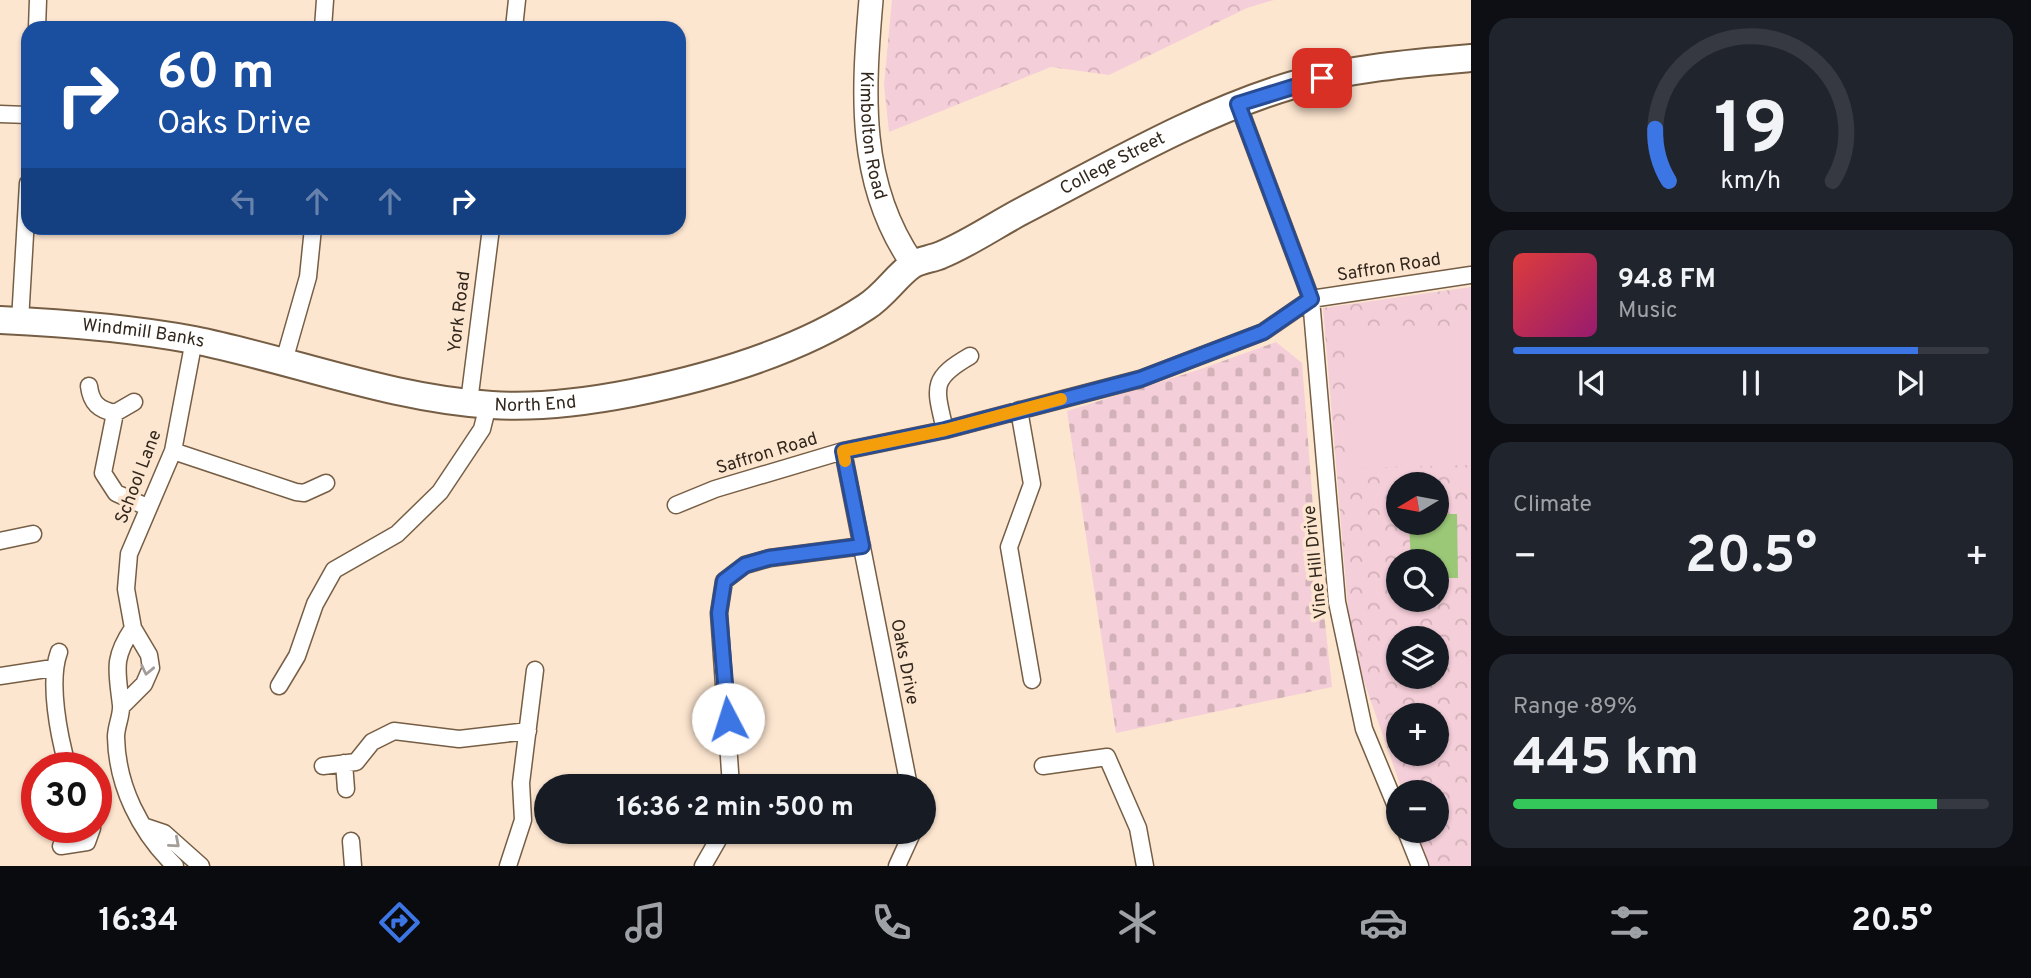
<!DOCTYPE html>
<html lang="en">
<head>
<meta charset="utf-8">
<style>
	body { margin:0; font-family:Overpass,sans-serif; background:#20242c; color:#f1f3f6; height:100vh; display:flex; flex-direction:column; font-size:26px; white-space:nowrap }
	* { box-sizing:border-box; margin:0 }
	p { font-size:23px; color:#9ea1a6 }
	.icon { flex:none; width:38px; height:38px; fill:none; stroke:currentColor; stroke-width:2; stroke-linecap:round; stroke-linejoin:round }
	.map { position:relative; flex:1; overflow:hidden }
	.side { display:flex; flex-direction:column; gap:18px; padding:18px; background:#0d0f14; width:560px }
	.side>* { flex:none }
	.guide { position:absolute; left:21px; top:21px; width:665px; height:214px; border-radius:21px; box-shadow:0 2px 5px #0004; background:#1a4fa0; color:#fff; overflow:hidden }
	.needle { width:46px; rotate:260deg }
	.tools { position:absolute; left:1386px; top:472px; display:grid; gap:14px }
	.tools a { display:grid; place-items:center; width:63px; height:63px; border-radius:50%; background:#171b24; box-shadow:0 2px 5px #0004; font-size:35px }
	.speed { position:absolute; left:21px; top:752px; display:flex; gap:14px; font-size:35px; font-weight:700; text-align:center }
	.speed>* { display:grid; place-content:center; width:91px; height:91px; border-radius:50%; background:#171b24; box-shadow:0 2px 5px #0004; line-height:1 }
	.speed .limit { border:10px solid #d22; background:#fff; color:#111 }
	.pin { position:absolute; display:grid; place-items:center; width:60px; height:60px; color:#fff; margin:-30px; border-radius:14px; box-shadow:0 4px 10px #0006 }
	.me { position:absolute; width:77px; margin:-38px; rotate:355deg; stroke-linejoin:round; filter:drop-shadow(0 0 5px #0008) }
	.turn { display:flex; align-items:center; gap:24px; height:147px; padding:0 21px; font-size:32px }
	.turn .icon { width:91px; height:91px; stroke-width:2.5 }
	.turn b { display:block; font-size:49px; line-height:60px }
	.lanes { display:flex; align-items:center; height:66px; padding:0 21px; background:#0003; justify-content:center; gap:35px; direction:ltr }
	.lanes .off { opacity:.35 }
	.big { font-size:52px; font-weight:700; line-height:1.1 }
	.side .widget { flex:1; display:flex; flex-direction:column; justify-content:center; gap:10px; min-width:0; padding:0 24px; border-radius:21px; background:#20242c }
	.side .dial { align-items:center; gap:0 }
	.dial svg { height:182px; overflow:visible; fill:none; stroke:#363941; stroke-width:7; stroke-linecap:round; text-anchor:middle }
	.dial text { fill:#f1f3f6; stroke:none }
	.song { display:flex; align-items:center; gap:21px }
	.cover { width:84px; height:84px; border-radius:10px; background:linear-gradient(135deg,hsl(0 70% 55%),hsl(320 70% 35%)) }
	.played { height:7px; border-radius:4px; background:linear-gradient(90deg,#3c75e4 85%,#363941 85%) }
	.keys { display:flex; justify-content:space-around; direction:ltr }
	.heat { display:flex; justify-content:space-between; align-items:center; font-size:38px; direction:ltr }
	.charge { height:10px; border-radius:5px; background:linear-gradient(90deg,#34c759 89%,#363941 0) }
	.trip { position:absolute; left:534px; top:774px; width:402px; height:70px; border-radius:35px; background:#171b24; box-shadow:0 2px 5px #0004; font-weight:700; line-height:70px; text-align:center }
	.tab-bar { display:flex; height:112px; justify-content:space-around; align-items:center; background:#090b0e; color:#9ea1a6 }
	.tab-bar .icon { width:49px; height:49px }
	.tab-bar .active { color:#3c75e4 }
	.tab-bar b { font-size:32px; color:#f1f3f6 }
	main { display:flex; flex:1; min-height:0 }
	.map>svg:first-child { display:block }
	.cemetery { fill:url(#cemetery-stones) }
	.park { fill:url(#park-crowns); fill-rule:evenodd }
	.pitch { fill:#f4ced8 }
	.water { fill:#9bc877 }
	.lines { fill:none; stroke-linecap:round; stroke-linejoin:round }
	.street-casing { stroke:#765e45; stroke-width:19 }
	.secondary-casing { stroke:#765e45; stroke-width:26 }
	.primary-casing { stroke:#765e45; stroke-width:30 }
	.street { stroke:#fff; stroke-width:16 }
	.secondary { stroke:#fff; stroke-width:23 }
	.primary { stroke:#fff; stroke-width:26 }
	.oneway { stroke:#a39e99 }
	.route-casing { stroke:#274c94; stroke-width:18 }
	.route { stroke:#3c75e4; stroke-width:12 }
	.slow { stroke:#f59e0b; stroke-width:12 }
	.labels { text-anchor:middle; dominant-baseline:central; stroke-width:7; stroke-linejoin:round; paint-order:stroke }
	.street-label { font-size:18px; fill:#32271d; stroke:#fde6d0 }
</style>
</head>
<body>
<main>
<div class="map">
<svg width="1471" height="866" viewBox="0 0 1471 866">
	<defs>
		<pattern id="cemetery-stones" width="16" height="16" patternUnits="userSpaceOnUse" patternTransform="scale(1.75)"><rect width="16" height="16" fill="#f4ced8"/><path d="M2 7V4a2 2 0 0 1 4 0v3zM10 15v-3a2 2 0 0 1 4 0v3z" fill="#d2b1b9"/></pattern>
		<pattern id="park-crowns" width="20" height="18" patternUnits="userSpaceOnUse" patternTransform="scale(1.75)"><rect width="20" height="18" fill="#f4ced8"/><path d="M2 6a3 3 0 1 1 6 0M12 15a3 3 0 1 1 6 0" fill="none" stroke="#d2b1b9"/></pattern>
	</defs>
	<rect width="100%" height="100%" fill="#fde6d0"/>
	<path class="cemetery" d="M1276,342L1302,363L1315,531L1332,687L1116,733L1067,411L1195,371Z"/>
	<path class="park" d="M892,0H1274L1247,8L1109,75L1051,67L889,132L884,85Z
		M1471,287V866H1429L1417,831H1437V793H1403L1351,644L1323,308ZM1398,485H1437V523H1398ZM1398,562H1437V600H1398ZM1398,639H1437V677H1398ZM1398,716H1437V754H1398Z"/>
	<path class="pitch" d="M1471,327V465L1347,468L1344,330Z"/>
	<path class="water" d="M1437,514H1457L1458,578H1437V562H1411L1409,523H1437Z"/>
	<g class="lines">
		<g class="street-casing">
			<path id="street" d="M37,28L38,0
				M323,28L325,0
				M514,28L517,0
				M1238,104L1311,299L1337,602L1364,729L1398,811
				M0,114L28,115
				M20,321L28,183
				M284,361L308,277L313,228
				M89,386C91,403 99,410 115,413L103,473L116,493L147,507
				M469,402L491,228
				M1019,410L1032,484L1009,547L1032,680
				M115,413L134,402
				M945,430C935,387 930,379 970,356
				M173,451L296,492L304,493L326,483
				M843,451L909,786
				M676,505L715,489L843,451L945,430L1140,379L1263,332L1311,299L1471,275
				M0,541L33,534
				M133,628C112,659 117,670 121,705C122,715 116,726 116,737C117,786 140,832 175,866
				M59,652C48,682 59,737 68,768
				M0,676L53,668
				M279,686L297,656L315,604L334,570L397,534L440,492L482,429L488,405
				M121,707L144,684L151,668L149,655L133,628L126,589L129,554L173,451L194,340
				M344,763L346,789
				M323,766L356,762L372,742L394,731L459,739L528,731
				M1043,766L1107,757L1138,828L1145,866
				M731,786L719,613L724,581L745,565L770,558L862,546
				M146,827L164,833L201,866
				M1406,831L1420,866
				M351,841L353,866
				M61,846L87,842L92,828
				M508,866L523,820L521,783L535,670
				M703,866L723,831
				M897,866L913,831"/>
		</g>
		<g class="secondary-casing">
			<g id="secondary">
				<path id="s1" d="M871,0C863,93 857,184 913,264"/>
			</g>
		</g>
		<g class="primary-casing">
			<g id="primary">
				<path id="s2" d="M0,320C65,323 130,328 194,340C293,360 391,399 492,405C540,408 586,402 632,393C712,377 798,352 866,307C885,295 896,276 912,265C920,260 932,259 941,255C970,243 997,224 1024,210C1109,166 1201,112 1293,85C1351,68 1412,63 1471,58"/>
			</g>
		</g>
		<use href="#street" class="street"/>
		<use href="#secondary" class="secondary"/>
		<use href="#primary" class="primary"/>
	</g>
	<defs><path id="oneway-chevron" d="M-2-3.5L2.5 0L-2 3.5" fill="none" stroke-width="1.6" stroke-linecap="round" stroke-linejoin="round" transform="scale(1.75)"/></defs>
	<g class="oneway">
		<use href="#oneway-chevron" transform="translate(147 670) rotate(102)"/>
		<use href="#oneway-chevron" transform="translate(175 843) rotate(41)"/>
	</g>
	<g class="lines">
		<g class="route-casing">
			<path id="route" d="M728,719L719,613L724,581L745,565L769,558L862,546L843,451L945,430L1140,379L1263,332L1311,299L1238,104L1322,78"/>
		</g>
		<use href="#route" class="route"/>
		<path class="slow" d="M845,461L843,451L945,430L1061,399"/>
	</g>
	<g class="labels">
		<g class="street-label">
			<text stroke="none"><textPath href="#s1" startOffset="136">Kimbolton Road</textPath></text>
			<text stroke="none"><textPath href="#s2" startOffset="1180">College Street</textPath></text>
			<text transform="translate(1389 268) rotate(-9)">Saffron Road</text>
			<text transform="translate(460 312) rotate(-83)">York Road</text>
			<text stroke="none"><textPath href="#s2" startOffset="144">Windmill Banks</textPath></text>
			<text stroke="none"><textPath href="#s2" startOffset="544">North End</textPath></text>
			<text transform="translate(767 454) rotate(-17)">Saffron Road</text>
			<text transform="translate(139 477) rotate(-69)">School Lane</text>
			<text transform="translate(1316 562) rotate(-96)">Vine Hill Drive</text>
			<text transform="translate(904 662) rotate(79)">Oaks Drive</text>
		</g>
	</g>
</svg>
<div class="tools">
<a><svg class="needle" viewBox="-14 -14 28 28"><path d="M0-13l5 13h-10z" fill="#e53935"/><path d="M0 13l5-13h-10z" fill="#9ea1a6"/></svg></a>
<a><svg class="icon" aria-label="search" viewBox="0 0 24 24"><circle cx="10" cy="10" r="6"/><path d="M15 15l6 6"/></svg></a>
<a><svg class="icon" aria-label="layers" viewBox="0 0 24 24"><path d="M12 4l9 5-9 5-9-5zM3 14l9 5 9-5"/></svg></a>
<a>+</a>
<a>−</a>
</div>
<div class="speed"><div class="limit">30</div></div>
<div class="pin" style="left:1322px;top:78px;background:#d93025"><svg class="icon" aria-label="arrive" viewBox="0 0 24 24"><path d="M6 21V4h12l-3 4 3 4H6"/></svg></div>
<svg class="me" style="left:728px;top:719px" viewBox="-20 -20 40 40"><circle r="19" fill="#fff"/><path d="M0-13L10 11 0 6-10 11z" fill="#3c75e4"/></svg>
<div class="trip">16:36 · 2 min · 500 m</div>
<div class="guide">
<div class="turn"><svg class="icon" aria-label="right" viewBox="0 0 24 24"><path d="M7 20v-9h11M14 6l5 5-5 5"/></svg><div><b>60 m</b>Oaks Drive</div></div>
<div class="lanes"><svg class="icon off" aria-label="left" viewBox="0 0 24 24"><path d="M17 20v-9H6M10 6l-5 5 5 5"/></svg><svg class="icon off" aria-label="ahead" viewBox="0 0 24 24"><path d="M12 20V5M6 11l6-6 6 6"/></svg><svg class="icon off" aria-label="ahead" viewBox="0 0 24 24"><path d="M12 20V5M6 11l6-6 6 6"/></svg><svg class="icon" aria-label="right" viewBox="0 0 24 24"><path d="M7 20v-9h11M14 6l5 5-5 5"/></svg></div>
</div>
</div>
<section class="side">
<div class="widget dial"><svg viewBox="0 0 100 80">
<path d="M14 69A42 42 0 1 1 86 69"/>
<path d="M14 69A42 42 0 0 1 8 46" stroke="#3c75e4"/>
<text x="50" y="56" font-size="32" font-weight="700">19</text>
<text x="50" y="72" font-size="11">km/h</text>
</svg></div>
<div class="widget">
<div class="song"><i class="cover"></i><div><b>94.8 FM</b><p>Music</p></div></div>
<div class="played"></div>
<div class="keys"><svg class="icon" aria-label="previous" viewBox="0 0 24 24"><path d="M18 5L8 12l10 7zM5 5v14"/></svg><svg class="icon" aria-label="pause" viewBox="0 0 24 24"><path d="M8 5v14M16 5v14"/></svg><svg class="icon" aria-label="next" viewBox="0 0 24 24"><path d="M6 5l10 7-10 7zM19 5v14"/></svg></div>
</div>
<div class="widget"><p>Climate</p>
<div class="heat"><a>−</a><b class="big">20.5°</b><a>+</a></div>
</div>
<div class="widget"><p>Range · 89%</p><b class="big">445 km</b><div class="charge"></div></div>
</section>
</main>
<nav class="tab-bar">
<b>16:34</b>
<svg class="icon active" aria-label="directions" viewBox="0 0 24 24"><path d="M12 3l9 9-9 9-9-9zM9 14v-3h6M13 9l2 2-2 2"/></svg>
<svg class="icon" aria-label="music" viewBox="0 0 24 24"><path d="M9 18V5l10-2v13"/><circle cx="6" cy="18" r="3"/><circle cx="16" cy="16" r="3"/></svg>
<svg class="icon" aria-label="phone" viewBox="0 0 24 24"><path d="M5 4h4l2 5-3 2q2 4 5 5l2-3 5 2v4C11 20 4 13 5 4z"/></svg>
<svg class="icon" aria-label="climate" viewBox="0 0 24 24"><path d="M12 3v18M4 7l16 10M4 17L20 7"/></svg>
<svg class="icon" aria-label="car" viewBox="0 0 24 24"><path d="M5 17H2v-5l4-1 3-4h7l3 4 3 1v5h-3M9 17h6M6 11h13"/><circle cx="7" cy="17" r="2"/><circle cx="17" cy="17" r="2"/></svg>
<svg class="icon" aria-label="filters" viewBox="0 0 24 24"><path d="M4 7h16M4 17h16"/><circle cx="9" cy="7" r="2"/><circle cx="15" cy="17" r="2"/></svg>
<b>20.5°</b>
</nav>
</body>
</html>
